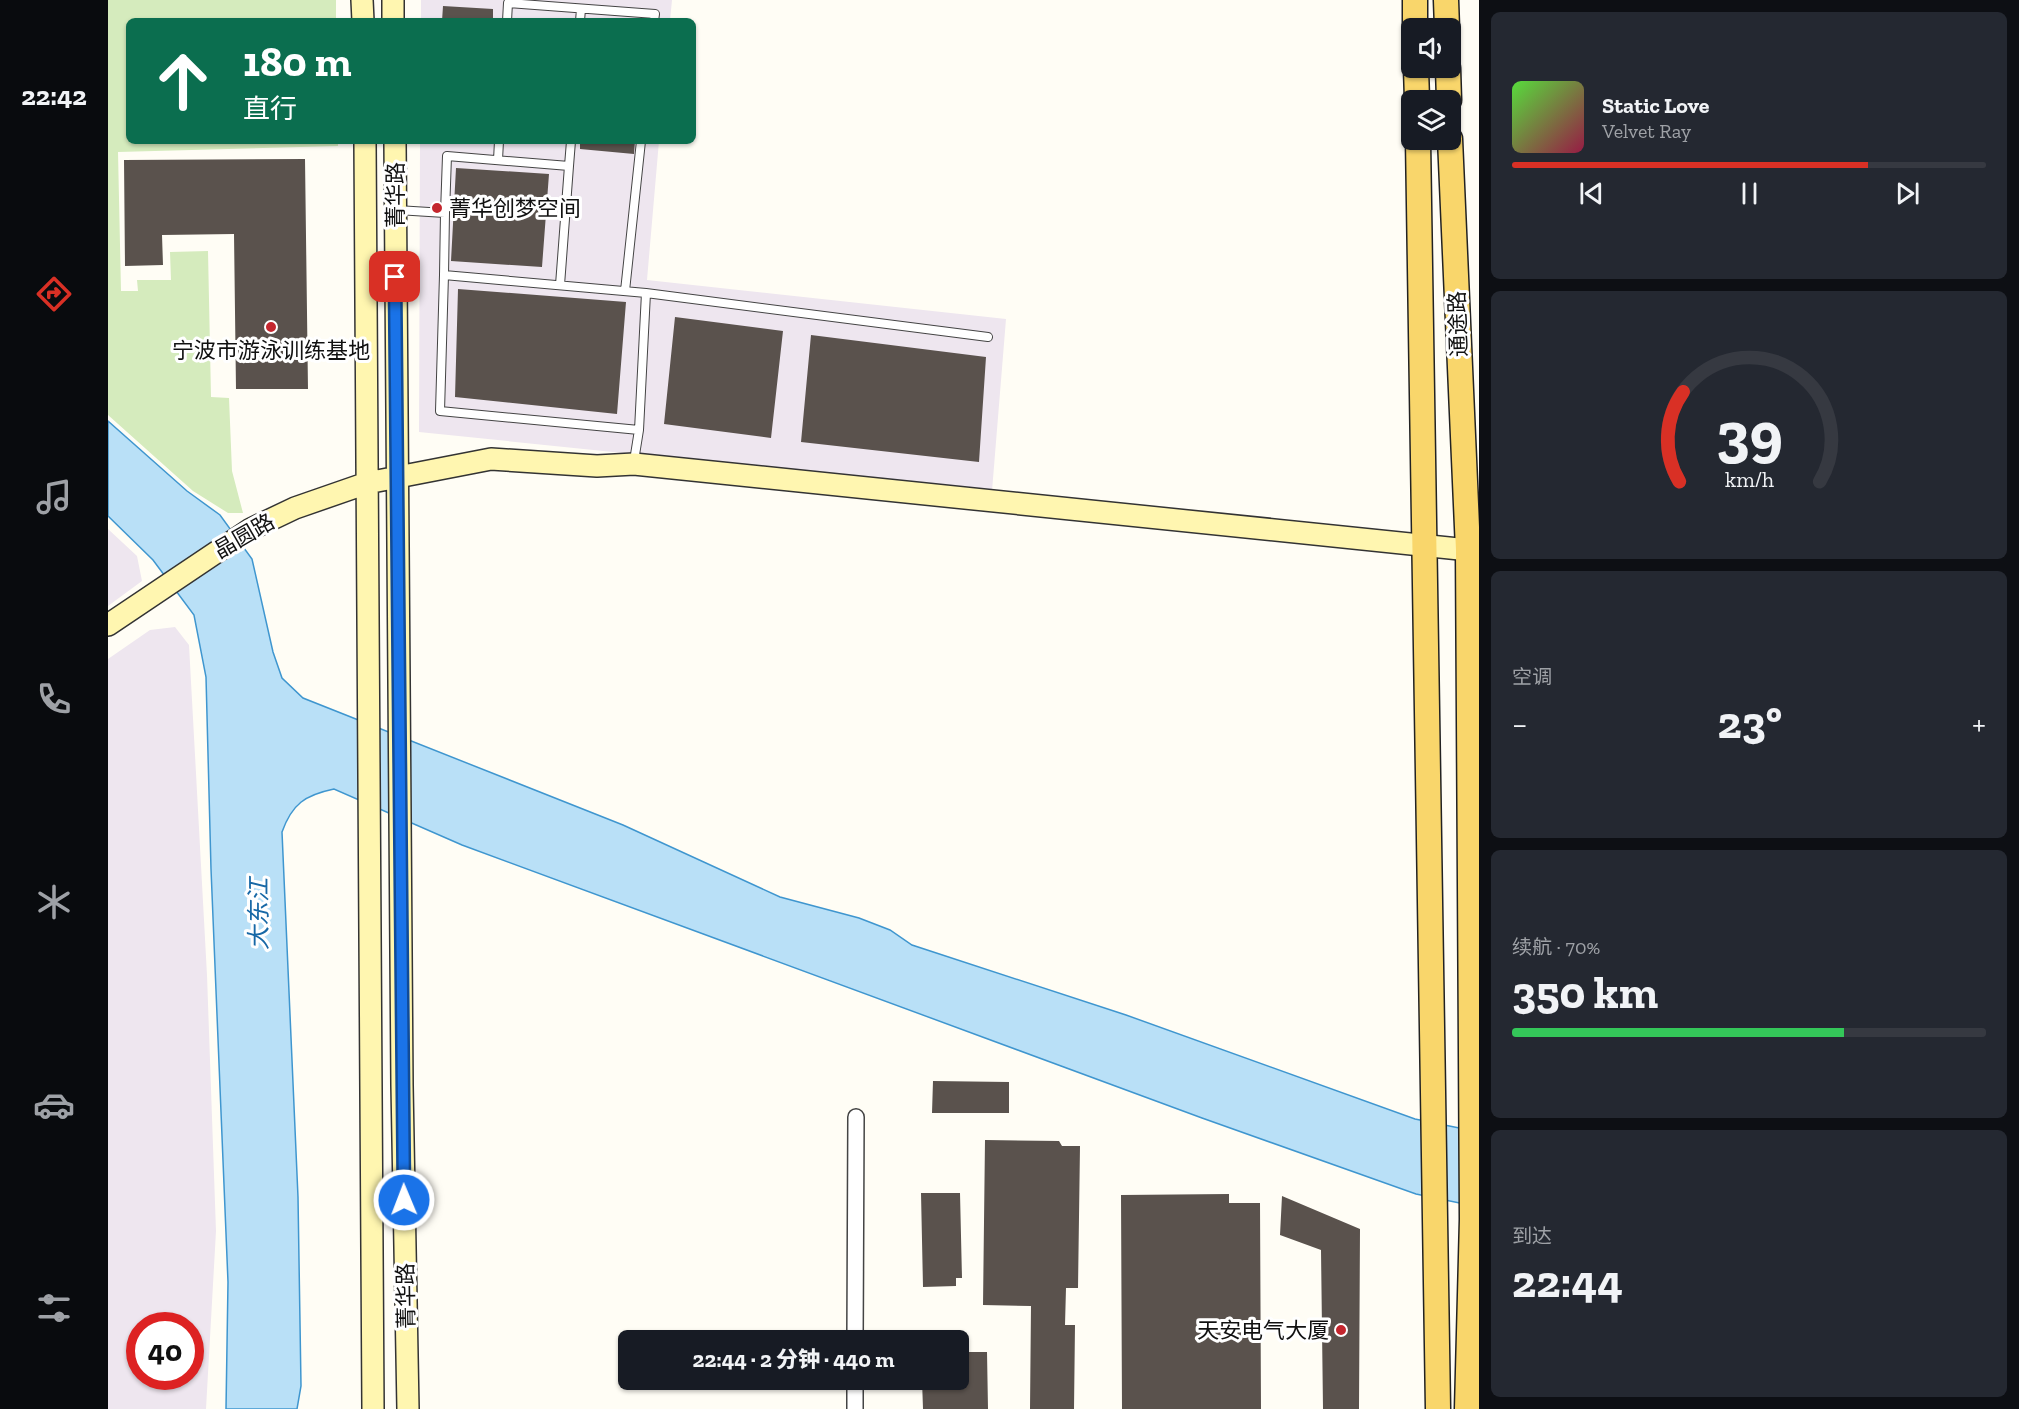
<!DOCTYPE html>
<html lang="zh">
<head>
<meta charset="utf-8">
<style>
	body { margin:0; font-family:"Zilla Slab","Noto Sans SC",serif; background:#242831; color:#f1f3f6; height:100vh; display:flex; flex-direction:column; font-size:22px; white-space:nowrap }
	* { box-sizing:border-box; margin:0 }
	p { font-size:20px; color:#9ea1a6 }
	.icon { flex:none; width:33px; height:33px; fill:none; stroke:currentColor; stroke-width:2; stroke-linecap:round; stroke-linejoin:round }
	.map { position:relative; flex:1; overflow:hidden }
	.details { display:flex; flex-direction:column; gap:12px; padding:12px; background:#0d0f14; width:540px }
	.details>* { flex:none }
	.guide { position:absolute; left:18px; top:18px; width:570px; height:126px; border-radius:9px; box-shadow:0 2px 4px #0004; background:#0b6e4f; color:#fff; overflow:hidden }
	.fabs { position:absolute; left:1293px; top:18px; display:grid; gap:12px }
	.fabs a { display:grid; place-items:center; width:60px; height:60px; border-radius:9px; background:#171b24; box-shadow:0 2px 4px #0004; font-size:30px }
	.speed { position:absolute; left:18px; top:1312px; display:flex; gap:12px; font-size:30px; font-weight:700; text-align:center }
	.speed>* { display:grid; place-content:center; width:78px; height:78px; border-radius:50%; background:#171b24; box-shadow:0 2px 4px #0004; line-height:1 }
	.speed .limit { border:9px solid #d22; background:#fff; color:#111 }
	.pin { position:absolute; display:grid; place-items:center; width:51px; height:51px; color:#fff; margin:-26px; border-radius:12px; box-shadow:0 3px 9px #0006 }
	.me { position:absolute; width:66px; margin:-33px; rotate:359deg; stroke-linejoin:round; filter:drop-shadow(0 0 4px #0008) }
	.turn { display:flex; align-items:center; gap:21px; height:126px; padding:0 18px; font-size:27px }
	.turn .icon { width:78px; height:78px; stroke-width:2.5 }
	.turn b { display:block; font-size:42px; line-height:51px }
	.big { font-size:45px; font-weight:800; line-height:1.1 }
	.details .widget { flex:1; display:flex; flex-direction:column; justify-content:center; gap:9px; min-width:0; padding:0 21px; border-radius:9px; background:#242831 }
	.details .dial { align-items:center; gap:0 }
	.dial svg { height:156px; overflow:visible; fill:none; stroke:#363941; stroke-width:7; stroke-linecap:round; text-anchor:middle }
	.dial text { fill:#f1f3f6; stroke:none }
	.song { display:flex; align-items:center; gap:18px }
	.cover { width:72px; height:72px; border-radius:9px; background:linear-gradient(135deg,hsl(110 70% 55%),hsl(340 70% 35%)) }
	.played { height:6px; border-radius:3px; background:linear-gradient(90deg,#d93025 75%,#363941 75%) }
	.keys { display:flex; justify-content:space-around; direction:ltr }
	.heat { display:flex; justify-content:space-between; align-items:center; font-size:33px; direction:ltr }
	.charge { height:9px; border-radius:4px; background:linear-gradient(90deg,#34c759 70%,#363941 0) }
	.trip { position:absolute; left:510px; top:1330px; width:351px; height:60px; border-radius:9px; background:#171b24; box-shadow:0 2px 4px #0004; font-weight:800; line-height:60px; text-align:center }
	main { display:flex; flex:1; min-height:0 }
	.menu { display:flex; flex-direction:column; width:108px; justify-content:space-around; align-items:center; background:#090b0e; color:#9ea1a6 }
	.menu .icon { width:42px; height:42px }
	.menu .current { color:#d93025 }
	.menu b { font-size:27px; color:#f1f3f6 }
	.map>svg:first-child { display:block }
	.industrial { fill:#eee6ef; fill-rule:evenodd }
	.green { fill:#d5ebbd }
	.water { fill:#b9e0f7; stroke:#3f96cf; stroke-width:1.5 }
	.building { fill:#5a524d }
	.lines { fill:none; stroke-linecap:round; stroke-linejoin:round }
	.lane-casing { stroke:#444; stroke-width:10 }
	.street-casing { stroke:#444; stroke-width:18 }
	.secondary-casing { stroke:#333; stroke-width:24 }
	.primary-casing { stroke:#222; stroke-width:27 }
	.lane { stroke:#fff; stroke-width:8 }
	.street { stroke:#fff; stroke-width:15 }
	.secondary { stroke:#fff6b0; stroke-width:21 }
	.primary { stroke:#f9d66b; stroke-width:24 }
	.route-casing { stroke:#114b97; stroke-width:15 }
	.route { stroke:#1a73e8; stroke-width:10 }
	.poi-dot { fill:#c4262e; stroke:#fff; stroke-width:2 }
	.labels { text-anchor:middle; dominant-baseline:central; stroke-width:6; stroke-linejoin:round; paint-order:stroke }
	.street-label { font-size:22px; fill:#111; stroke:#fff }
	.poi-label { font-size:22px; fill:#111; stroke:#fff; text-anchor:start }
	.water-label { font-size:24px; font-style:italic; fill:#1768a6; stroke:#fff }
</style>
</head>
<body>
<main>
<nav class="menu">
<b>22:42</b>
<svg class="icon current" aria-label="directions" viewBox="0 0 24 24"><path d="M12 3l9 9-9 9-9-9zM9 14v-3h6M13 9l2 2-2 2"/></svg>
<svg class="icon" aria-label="music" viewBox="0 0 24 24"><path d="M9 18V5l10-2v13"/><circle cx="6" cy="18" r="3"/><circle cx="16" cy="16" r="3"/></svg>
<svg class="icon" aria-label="phone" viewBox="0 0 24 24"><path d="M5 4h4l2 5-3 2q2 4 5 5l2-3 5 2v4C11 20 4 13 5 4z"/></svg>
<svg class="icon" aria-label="climate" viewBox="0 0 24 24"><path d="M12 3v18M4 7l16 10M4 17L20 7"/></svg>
<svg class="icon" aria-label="car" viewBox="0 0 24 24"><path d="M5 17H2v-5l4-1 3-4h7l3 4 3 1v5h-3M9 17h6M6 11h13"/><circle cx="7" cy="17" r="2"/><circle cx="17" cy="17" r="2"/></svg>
<svg class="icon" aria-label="filters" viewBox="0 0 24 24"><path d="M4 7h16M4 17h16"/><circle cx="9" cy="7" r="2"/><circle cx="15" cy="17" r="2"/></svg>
</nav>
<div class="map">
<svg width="1371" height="1409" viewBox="0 0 1371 1409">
	<rect width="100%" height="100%" fill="#fffdf5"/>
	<path class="industrial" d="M313,0H564L562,21H313Z
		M312,141H551L539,280L898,319L884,491L311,432Z
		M0,529L29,556L34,581L0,606Z
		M67,627L81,645L99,975L108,1231L98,1409H0V659L42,630ZM32,1326H82V1377H32Z"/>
	<path class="green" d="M0,0H228V21H21V141H230V146L10,152L13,291H30L29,280H63L62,252L100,251L103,397L121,398L124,471L135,513H120L85,491L0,415Z"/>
	<path class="water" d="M0,421L79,491L112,515L144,559L165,652L174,678L195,698L515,825L672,897L751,918L782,930L804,945L1018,1015L1307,1119L1371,1132V1207L1308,1194L1094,1118L354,845L226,789C197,795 184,804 174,832L190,1197L193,1386L189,1409H118L120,1282L103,869L98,677L86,615L45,560L0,516Z"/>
	<path class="building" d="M335,6L385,9V21H334Z
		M472,141H527L526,154L472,149Z
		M197,159L200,389H128L126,234L54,235L55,265L17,266L16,160Z
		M348,168L441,174L434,267L343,261Z
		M350,289L518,302L509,414L347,397Z
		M567,317L675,331L663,438L556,424Z
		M703,335L878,357L871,462L693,442Z
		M825,1081L901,1082V1113H824Z
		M877,1140L951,1141L954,1146H972L970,1288H958L957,1325H967L966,1409H922L923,1306L875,1305Z
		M813,1193H852L854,1278H848V1286L815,1287Z
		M1121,1194V1203H1152L1153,1409H1014L1013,1195Z
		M1174,1196L1252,1229L1251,1409H1215L1213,1250L1172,1235Z
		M850,1352H879L880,1409H815L814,1380H850Z"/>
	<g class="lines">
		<g class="lane-casing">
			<path id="lane" d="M399,21L400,3L547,14L546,21
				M472,21L473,9
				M390,160L391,141
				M461,166L463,141
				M289,210L337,213L336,275L538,293L880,337
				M337,213L339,156L461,166L452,285
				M336,275L332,411L531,430L538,293
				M517,291L533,141
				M526,461L531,430"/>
		</g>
		<g class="street-casing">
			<path id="street" d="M747,1341L748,1117
				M747,1409V1380"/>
		</g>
		<g class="secondary-casing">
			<path id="secondary" d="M254,0L255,21
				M285,0V21
				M257,141L265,1409
				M287,141L294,1085L300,1409
				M0,625L143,529L187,508L259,483L383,459L489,466L526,464L1371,551"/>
		</g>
		<g class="primary-casing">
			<path id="primary" d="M1307,0V28
				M1338,0L1339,28
				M1308,68L1309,100
				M1340,68L1341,100
				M1342,139L1360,550L1364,1219L1359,1409
				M1310,140L1330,1409"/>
		</g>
		<use href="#lane" class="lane"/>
		<use href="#street" class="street"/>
		<use href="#secondary" class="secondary"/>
		<use href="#primary" class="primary"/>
	</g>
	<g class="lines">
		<g class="route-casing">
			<path id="route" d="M287,277L296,1200"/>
		</g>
		<use href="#route" class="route"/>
	</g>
	<g class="poi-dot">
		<circle cx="329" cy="208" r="6"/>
		<circle cx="163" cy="327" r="6"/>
		<circle cx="1233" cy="1330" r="6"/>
	</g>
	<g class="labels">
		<g class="street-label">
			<text transform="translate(287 195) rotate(-90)">菁华路</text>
			<text transform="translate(1350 324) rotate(-92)">通途路</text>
			<text transform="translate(136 536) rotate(-30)">晶圆路</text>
			<text transform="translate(298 1296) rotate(-91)">菁华路</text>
		</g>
		<g class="poi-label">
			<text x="341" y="208">菁华创梦空间</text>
			<text x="163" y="350" text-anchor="middle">宁波市游泳训练基地</text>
			<text x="1221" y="1330" text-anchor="end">天安电气大厦</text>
		</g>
		<g class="water-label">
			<text transform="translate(150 914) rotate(-90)">大东江</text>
		</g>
	</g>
</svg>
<div class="fabs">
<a><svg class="icon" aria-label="sound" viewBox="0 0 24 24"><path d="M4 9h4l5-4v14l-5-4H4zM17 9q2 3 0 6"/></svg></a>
<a><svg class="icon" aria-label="layers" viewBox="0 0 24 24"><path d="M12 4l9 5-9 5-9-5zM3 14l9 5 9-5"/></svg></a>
</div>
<div class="speed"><div class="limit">40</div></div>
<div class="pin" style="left:287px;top:277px;background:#d93025"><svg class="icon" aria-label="arrive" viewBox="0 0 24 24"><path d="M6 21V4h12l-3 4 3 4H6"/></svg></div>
<svg class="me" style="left:296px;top:1200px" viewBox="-20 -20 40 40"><circle r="17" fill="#1a73e8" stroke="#fff" stroke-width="3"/><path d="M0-11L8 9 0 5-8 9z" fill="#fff"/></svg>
<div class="trip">22:44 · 2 分钟 · 440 m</div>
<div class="guide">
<div class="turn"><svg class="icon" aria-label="ahead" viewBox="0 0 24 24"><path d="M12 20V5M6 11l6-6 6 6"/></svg><div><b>180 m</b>直行</div></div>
</div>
</div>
<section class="details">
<div class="widget">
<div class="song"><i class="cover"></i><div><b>Static Love</b><p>Velvet Ray</p></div></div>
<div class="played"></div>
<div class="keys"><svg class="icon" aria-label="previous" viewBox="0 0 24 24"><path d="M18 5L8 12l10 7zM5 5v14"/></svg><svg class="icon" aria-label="pause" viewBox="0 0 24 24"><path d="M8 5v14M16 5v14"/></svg><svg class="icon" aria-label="next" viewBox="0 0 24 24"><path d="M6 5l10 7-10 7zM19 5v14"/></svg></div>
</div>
<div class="widget dial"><svg viewBox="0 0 100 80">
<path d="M14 69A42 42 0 1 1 86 69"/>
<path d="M14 69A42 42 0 0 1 16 23" stroke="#d93025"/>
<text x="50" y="56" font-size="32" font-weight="700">39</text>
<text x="50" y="72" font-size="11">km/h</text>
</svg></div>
<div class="widget"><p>空调</p>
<div class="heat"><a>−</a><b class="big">23°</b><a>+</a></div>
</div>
<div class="widget"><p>续航 · 70%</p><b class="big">350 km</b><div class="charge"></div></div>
<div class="widget"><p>到达</p><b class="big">22:44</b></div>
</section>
</main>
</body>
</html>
